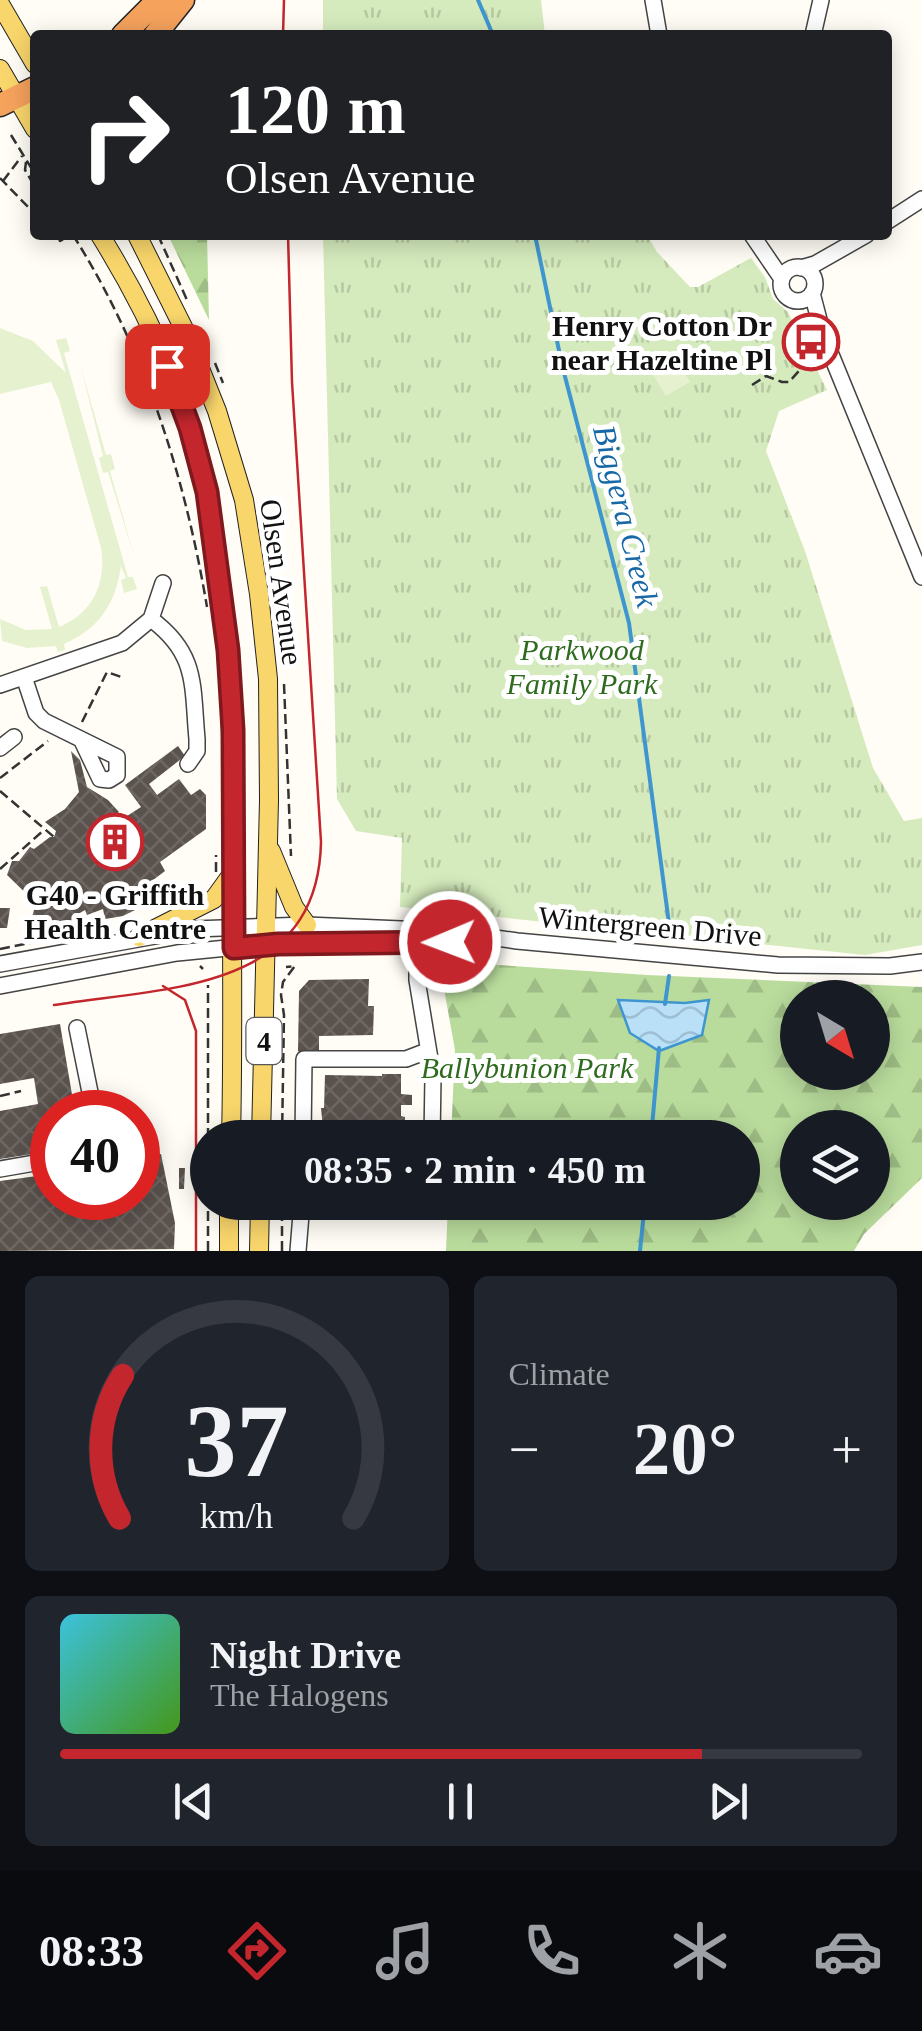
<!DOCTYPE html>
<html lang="en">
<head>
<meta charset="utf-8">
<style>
	body { margin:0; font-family:"Times New Roman",serif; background:#20242c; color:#f1f3f6; height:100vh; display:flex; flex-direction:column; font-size:38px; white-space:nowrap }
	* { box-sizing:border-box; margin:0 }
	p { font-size:32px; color:#9ea1a6 }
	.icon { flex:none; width:55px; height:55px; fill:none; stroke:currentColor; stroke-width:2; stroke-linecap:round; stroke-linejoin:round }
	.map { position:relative; height:1251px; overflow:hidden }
	.sheet { display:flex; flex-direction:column; gap:25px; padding:25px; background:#0d0f14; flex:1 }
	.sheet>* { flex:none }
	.guide { position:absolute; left:30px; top:30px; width:862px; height:210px; border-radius:10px; box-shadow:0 5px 25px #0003; background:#202124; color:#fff; overflow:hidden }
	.needle { width:65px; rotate:142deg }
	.controls { position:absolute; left:780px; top:980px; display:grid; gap:20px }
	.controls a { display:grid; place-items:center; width:110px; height:110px; border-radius:50%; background:#171b24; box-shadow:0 5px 25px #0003; font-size:50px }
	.speed { position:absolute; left:30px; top:1090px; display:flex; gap:20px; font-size:50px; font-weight:700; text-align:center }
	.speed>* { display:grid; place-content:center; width:130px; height:130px; border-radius:50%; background:#171b24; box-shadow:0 5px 25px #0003; line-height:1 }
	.speed .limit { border:15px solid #d22; background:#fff; color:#111 }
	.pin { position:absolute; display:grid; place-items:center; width:85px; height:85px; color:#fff; margin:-42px; border-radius:20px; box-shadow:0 5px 15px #0006 }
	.me { position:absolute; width:110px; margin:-55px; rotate:269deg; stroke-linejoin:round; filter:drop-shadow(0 0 8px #0008) }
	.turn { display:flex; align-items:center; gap:35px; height:210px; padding:0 30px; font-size:45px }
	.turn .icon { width:130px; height:130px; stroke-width:2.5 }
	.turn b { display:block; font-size:70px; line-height:85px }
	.big { font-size:75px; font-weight:600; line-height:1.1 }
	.sheet .tile { flex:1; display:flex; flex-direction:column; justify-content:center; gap:15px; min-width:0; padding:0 35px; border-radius:15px; background:#20242c }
	.sheet .dial { align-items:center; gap:0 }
	.dial svg { height:260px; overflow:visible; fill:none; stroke:#363941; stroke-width:7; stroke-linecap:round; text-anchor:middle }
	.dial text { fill:#f1f3f6; stroke:none }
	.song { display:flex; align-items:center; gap:30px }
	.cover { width:120px; height:120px; border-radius:15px; background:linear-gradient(135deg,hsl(190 70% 55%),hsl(100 70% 35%)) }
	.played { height:10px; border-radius:5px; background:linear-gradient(90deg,#c4262e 80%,#363941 80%) }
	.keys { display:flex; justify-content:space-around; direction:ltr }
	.heat { display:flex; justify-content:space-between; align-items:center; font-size:55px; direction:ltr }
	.sheet .tiles { flex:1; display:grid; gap:25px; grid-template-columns:1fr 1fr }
	.tile:last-child { grid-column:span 2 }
	.trip { position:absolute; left:190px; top:1120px; width:570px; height:100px; border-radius:50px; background:#171b24; box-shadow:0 5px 25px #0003; font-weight:600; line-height:100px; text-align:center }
	.menu { display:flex; height:160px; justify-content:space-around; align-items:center; background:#090b0e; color:#9ea1a6 }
	.menu .icon { width:70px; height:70px }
	.menu .active { color:#c4262e }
	.menu b { font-size:45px; color:#f1f3f6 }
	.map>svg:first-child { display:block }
	.grass { fill:url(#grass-tufts) }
	.forest { fill:url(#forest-firs); fill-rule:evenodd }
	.pitch { fill:#e6f2cf }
	.water { fill:url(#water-waves); stroke:#3f96cf; stroke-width:2.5 }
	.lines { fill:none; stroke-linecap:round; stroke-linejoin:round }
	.stream { stroke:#3f96cf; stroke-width:4 }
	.building { fill:url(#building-cross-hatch) }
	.minor-casing { stroke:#444; stroke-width:18 }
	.major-casing { stroke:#222; stroke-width:20 }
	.highway-casing { stroke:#222; stroke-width:25 }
	.path { stroke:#333; stroke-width:2.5; stroke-dasharray:10 5; stroke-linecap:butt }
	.minor { stroke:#fff; stroke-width:15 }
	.major { stroke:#f9d66b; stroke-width:18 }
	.highway { stroke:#f5a25d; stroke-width:22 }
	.tram { stroke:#c4262e; stroke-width:2.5 }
	.route-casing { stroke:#7f191e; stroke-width:25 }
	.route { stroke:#c4262e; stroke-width:18 }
	.labels { text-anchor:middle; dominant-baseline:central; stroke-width:10; stroke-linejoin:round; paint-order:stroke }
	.shield { fill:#fff; stroke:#585858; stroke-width:2.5 }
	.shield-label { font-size:28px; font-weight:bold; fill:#111 }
	.poi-label { font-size:30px; font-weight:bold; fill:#111; stroke:#fff; text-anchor:end }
	.street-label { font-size:30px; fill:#111; stroke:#fff }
	.park-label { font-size:30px; font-style:italic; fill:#2f6b1f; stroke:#fff }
	.water-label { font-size:32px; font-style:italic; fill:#1768a6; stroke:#fff }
</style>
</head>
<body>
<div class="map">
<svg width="922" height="1251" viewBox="0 0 922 1251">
	<defs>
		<pattern id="grass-tufts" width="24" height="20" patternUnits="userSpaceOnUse" patternTransform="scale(2.5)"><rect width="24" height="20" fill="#d5ebbd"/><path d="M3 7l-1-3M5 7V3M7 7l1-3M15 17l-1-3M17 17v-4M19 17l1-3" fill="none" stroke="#b6c8a1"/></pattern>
		<pattern id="forest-firs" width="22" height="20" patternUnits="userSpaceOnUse" patternTransform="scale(2.5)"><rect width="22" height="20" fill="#b9dc9c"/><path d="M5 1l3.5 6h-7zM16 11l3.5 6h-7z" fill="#9ebc85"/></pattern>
		<pattern id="water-waves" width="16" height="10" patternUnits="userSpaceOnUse" patternTransform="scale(2.5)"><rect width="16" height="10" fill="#b9e0f7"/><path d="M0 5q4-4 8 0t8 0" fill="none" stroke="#9ebfd3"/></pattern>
		<pattern id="building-cross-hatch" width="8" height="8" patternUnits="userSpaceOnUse" patternTransform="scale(2.5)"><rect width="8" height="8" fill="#5a524d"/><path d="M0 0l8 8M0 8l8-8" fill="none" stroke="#6d6662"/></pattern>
	</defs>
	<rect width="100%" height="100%" fill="#fffdf5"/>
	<path class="grass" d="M323,0H541L545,35H323Z
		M323,235H647L657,252L690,287H698L751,258L765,277L773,299L788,312L827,390L779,411L766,451L805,551L873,768L904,821L922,818V945L865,955L400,907L402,838L356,831L337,799Z"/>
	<path class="forest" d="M168,235H207L209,320Z
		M439,961L647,975L922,987V1178L864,1234L854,1251H446L448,1203L742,1202V1138L451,1137L455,1050ZM798,998H872V1072H798ZM798,1128H872V1202H798Z"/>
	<path class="pitch" d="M0,328L33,341L66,373L56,340L66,338L70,351L64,353L128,577H133L137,589L124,593L121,580L126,578L121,566C116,603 99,629 64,644L65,650L58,652L56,646L27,648L2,641L0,619L26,630L52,629L40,587L47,586L59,627C92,614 107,583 101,548L59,400L51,382L0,394Z
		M676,359L690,382L666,396L652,373Z
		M80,364L106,455L111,454L115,469L110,471L135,559L108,472L103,473L99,458L103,456Z"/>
	<path class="water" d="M618,1000L685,1003L709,1000L702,1035L659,1051L630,1033Z"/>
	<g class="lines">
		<path class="stream" d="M478,0L493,35
			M535,235L562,365L629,623L670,931
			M665,1004L669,976
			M651,1138L659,1048
			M640,1251L645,1202"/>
	</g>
	<path class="building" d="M178,746L185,756L149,784L157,795L179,779L191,795L200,789L206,795V829L160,862L165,871L136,893L145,905L123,916L105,919L103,909L87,915L85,910L73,917V925L50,930L32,917L36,903L7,875L12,861H19L30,847L34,849L50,837H54L56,831L45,822L65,809L79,792L71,751L80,760L87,787L108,800L119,812L106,822L110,827L141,807L125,785Z
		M0,908H10L7,928H0Z
		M369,979L368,1006H374L373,1035L319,1036V1051L302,1054L298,1051L299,991L309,980Z
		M60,1024L75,1112H52V1151L0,1159V1111L38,1104L34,1078L0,1084V1034Z
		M382,1074H401V1094L412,1095V1105H401V1116L405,1117L404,1136H396V1131L388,1132L389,1138H324L321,1108H324L325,1075L382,1076Z
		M161,1154L175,1223L174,1249L0,1251V1181L52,1174V1198H138V1158Z
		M179,1168H185L184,1189H179Z"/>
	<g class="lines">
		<g class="minor-casing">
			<path id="minor" d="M653,0L659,35
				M813,35L821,0
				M888,221L922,199
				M752,235L782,279
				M781 284a17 17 0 1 1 34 0a17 17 0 1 1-34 0Z
				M801,268L815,264L866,235
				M812,293L823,335L922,577
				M151,619C198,654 192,685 197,739V751L188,764
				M24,677L36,713L44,721L117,757V775L109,780L100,779L82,741
				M0,685L122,643L151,619L163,583
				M0,748L14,737
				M417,943V980L433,1077L432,1138
				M0,964L194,929L307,925L448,931L517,941L778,965L890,966L922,962
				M0,986L177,953L267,944L468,942
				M77,1028L94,1112
				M303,1138L304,1059H406L427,1051
				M0,1169L52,1160
				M431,1204V1202
				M298,1251L302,1202"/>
		</g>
		<g class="major-casing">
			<path id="major" d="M0,4L35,64
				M0,69L35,129
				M100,235C149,314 190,402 207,493C233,629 233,765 232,902C232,981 233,1059 231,1138
				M137,235L185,331L217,411L244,500L259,594L268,679L269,800L261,1138
				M271,851L294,907L307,925
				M139,937L214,899L232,874
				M229,1251V1202
				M259,1251L260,1202"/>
		</g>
		<g class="highway-casing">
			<path id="highway" d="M123,35L158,0
				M155,35L183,0
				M0,105L35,88"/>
		</g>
		<path class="path" d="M11,135L35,174
			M26,162L25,170L35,187
			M0,178L30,209L35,208
			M3,181L22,156
			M57,235L60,241L64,239L62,235
			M73,235C144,347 185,476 207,607
			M158,235L187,300
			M215,363L223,383
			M752,385L766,376L782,382H789L814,354
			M276,600L282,661
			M284,684L291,856
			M82,722L107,672L124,678
			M0,778L48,741
			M0,791L54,837
			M0,869L44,830
			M216,872V855
			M78,913L84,931
			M0,949L134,922
			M200,966L203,969
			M0,1096L21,1091
			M208,1138V985
			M282,1138L284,1015L281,995L283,982L295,966L286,967
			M208,1251V1202
			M282,1251V1202"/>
		<use href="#minor" class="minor"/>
		<use href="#major" class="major"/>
		<use href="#highway" class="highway"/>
		<path class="tram" d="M283,35L284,0
			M163,986L185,1000L196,1031V1251
			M54,1005C164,987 318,993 321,842L292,382L288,235"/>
	</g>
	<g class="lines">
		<g class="route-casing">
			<path id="route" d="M167,366L190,428L207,492L228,650L233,730L234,948L278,944L450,942"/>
		</g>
		<use href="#route" class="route"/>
	</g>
	<defs>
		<g id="bus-ring" transform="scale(2.875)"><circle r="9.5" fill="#fff" stroke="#c4262e" stroke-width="1.5"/><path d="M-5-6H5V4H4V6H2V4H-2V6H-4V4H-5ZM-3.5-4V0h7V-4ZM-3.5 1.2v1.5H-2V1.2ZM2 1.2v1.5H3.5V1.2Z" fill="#c4262e"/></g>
		<g id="building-ring" transform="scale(2.875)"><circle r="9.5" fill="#fff" stroke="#c4262e" stroke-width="1.5"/><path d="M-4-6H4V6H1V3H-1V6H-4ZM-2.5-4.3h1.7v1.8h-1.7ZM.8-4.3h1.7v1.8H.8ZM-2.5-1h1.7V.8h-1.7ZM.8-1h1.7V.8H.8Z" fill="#c4262e"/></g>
	</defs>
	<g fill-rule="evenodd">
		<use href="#bus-ring" x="811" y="342"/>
		<use href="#building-ring" x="115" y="842"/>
	</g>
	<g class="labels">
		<rect class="shield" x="246.5" y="1018" width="35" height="46" rx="8"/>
		<g class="shield-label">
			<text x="264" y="1041">4</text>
		</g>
		<g class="poi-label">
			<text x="772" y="325">Henry Cotton Dr<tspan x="772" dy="34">near Hazeltine Pl</tspan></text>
			<text x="115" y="894" text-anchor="middle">G40 - Griffith<tspan x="115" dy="34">Health Centre</tspan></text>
		</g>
		<g class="street-label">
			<text transform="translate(282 582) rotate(82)">Olsen Avenue</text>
			<text transform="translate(650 926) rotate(5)">Wintergreen Drive</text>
		</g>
		<g class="park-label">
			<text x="582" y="649">Parkwood<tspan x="582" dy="34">Family Park</tspan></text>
			<text x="527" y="1067">Ballybunion Park</text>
		</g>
		<g class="water-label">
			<text transform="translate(626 516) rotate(76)">Biggera Creek</text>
		</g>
	</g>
</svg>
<div class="controls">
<a><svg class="needle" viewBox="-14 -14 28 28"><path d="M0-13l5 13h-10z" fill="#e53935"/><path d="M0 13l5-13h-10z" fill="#9ea1a6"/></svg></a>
<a><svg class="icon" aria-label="layers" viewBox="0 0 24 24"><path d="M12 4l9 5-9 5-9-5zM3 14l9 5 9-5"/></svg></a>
</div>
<div class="speed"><div class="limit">40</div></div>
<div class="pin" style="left:167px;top:366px;background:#d93025"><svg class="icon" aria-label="arrive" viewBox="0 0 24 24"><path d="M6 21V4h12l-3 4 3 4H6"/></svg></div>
<svg class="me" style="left:450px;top:942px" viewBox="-20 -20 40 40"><circle r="17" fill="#c4262e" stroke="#fff" stroke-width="3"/><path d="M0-11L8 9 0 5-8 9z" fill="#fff"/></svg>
<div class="trip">08:35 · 2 min · 450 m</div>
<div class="guide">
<div class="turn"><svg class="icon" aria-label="right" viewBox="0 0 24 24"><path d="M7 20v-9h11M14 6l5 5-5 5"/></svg><div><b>120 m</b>Olsen Avenue</div></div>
</div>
</div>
<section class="sheet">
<div class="tiles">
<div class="tile dial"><svg viewBox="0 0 100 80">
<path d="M14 69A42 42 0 1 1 86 69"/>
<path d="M14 69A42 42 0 0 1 15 25" stroke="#c4262e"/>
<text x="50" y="56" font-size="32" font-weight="700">37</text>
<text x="50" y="72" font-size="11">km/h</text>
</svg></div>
<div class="tile"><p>Climate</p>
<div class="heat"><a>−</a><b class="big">20°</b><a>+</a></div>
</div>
<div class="tile">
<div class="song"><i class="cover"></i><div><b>Night Drive</b><p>The Halogens</p></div></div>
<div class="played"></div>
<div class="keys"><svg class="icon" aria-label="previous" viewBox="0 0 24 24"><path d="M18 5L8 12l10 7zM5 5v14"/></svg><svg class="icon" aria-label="pause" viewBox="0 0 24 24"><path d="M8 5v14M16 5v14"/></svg><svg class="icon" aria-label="next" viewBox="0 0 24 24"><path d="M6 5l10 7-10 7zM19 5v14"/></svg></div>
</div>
</div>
</section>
<nav class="menu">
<b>08:33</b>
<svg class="icon active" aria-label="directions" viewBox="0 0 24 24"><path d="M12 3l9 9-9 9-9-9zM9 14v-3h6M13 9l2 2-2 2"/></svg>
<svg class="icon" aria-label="music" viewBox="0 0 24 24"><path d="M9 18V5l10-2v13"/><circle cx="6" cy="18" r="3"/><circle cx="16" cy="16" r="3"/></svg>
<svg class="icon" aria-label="phone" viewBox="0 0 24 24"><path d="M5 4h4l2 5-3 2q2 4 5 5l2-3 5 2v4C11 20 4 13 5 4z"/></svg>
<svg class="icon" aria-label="climate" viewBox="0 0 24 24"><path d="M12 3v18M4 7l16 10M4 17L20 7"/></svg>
<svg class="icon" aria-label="car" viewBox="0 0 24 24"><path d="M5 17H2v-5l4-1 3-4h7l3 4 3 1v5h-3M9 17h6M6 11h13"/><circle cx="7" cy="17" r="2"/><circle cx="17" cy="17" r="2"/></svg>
</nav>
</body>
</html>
